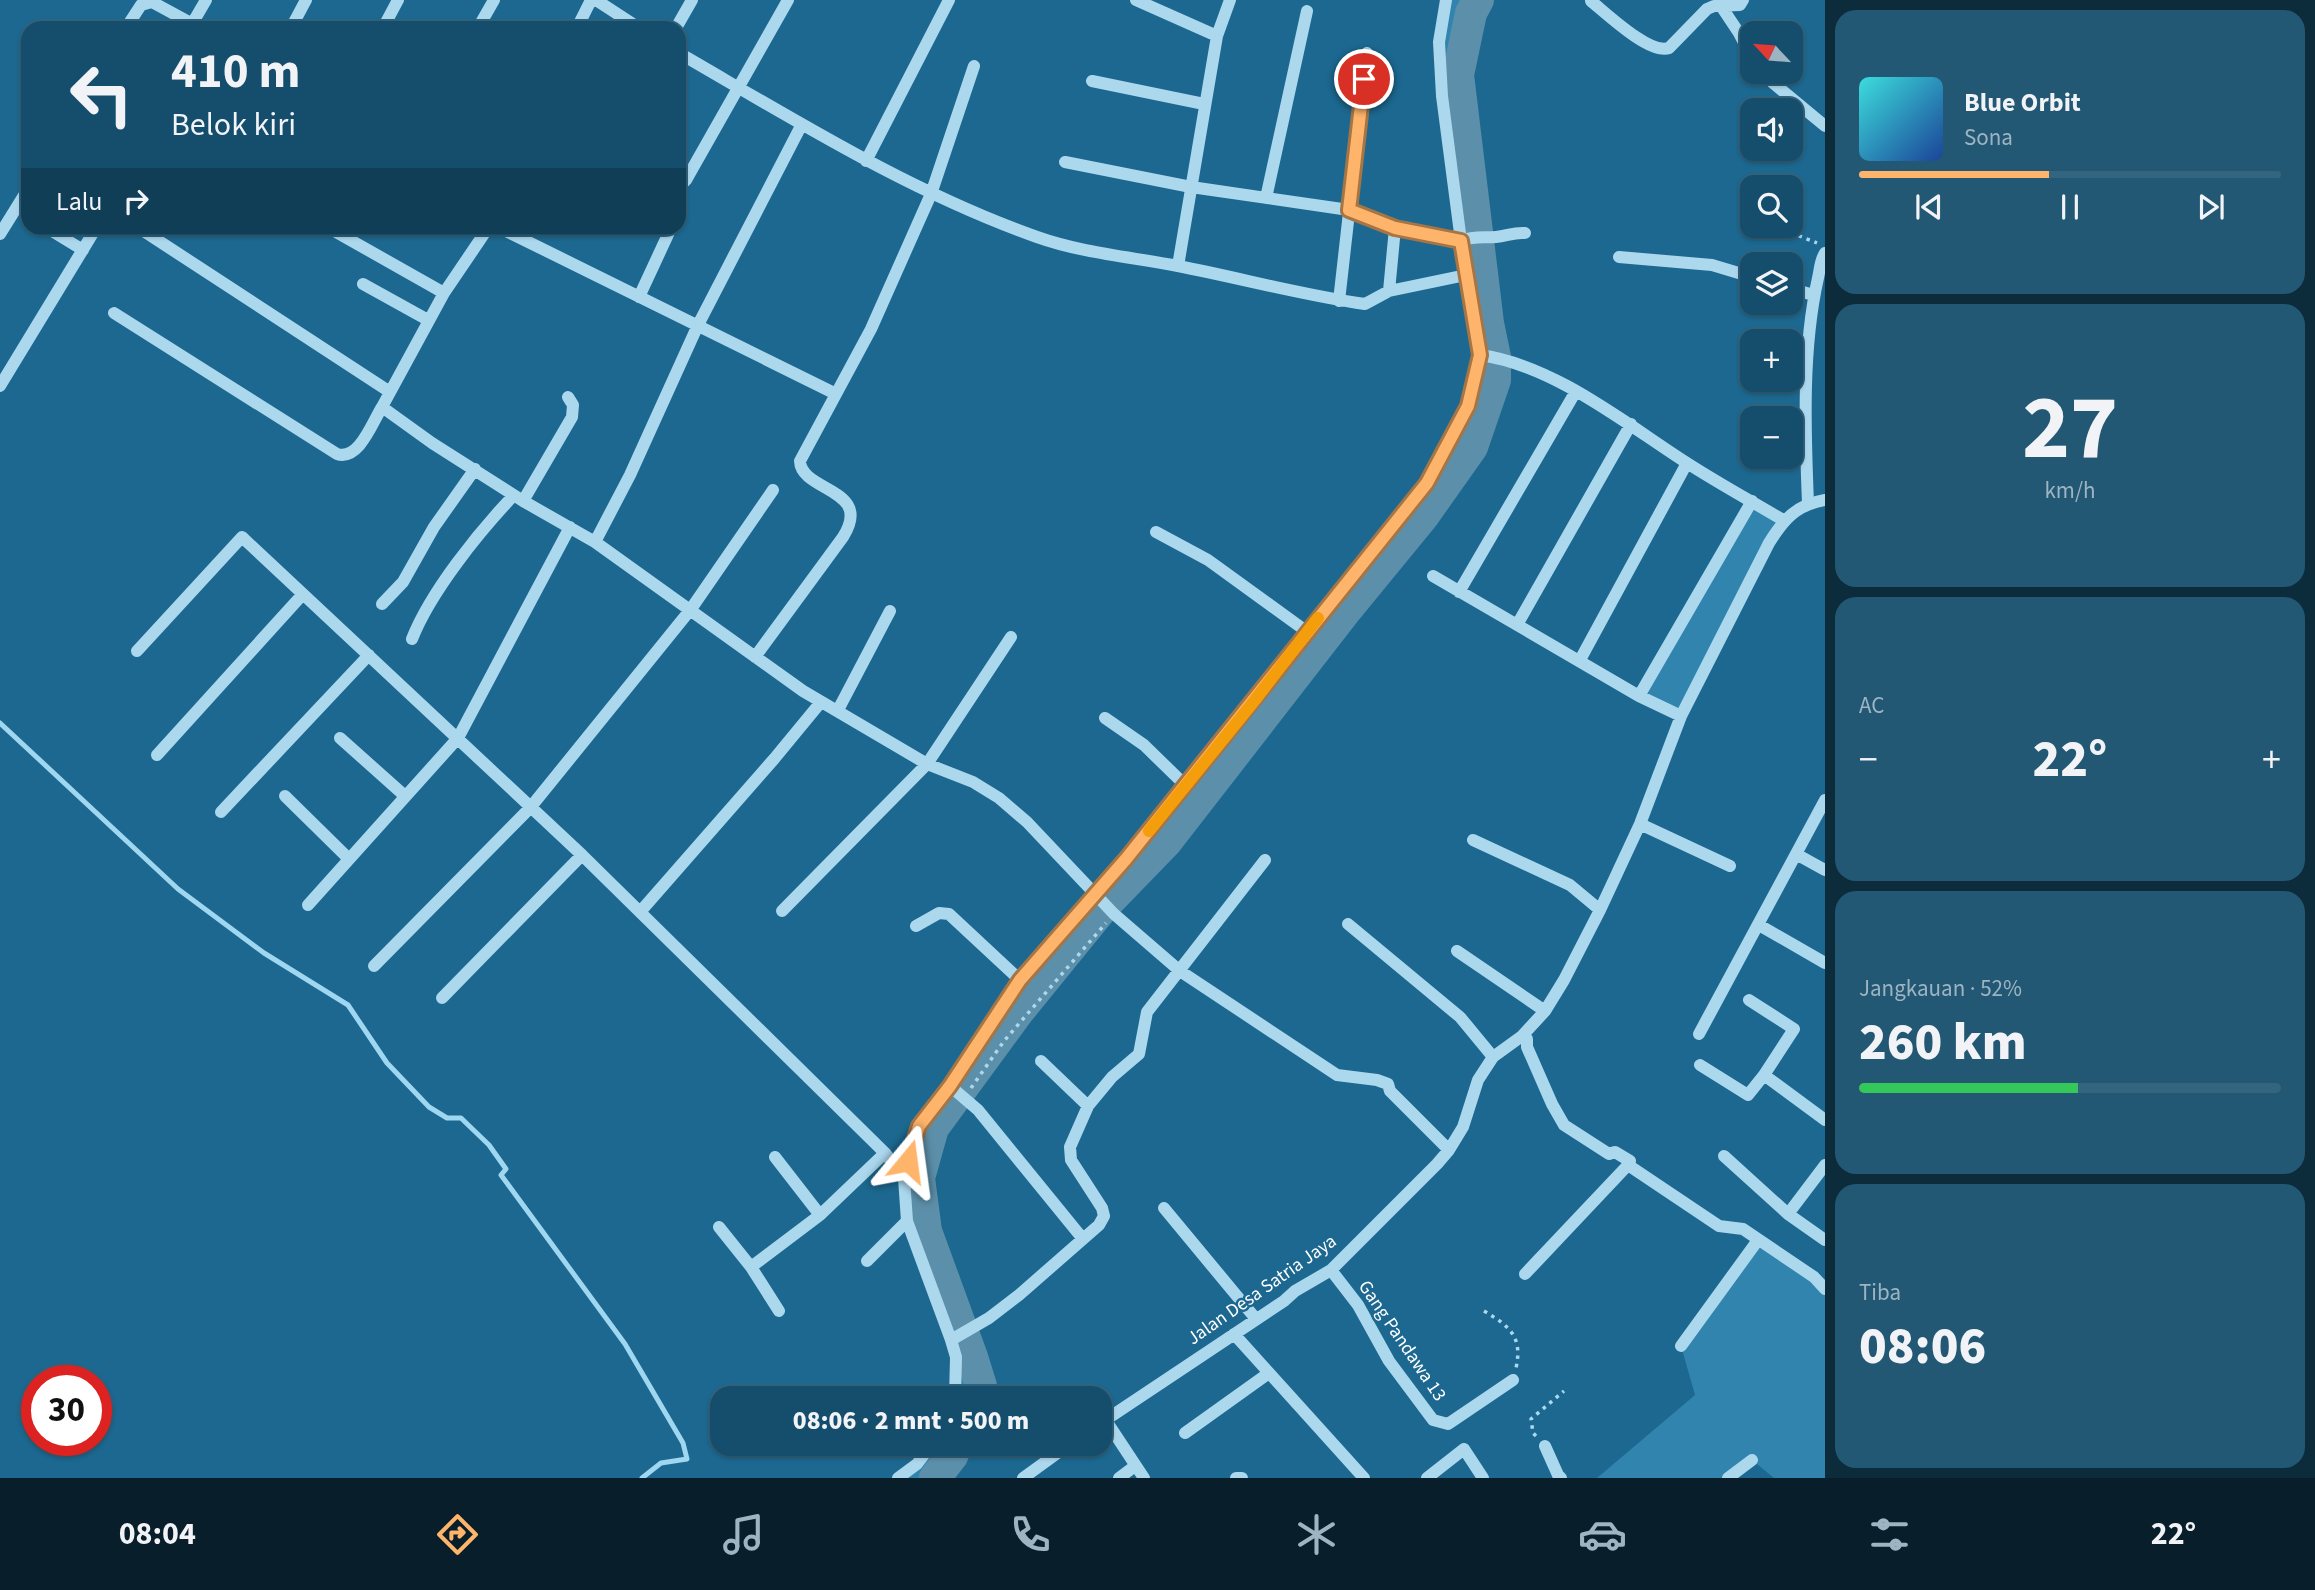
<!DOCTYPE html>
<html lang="id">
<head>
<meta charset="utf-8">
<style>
	body { margin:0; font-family:"Source Sans 3",sans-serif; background:#225874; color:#f1f3f6; height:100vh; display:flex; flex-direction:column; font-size:26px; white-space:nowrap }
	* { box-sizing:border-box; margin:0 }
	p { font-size:23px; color:#9db4c2 }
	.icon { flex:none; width:38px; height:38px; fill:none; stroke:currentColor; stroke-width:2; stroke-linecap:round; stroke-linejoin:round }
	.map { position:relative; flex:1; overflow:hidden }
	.panel { display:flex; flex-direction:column; gap:10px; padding:10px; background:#0c2b3b; width:490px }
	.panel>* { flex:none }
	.banner { position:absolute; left:21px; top:21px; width:665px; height:214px; border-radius:21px; box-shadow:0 2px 5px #0004,0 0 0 2px #34657f; background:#154e6c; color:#f1f3f6; overflow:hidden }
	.needle { width:46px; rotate:296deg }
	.tools { position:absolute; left:1740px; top:21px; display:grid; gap:14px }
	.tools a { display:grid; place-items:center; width:63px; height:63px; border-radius:14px; background:#154e6c; box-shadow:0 2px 5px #0004,0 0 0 2px #34657f; font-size:35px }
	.speed { position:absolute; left:21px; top:1365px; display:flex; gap:14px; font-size:35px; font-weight:700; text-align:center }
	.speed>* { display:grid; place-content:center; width:91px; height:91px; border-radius:50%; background:#154e6c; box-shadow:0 2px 5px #0004,0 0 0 2px #34657f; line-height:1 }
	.speed .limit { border:10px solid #d22; background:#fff; color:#111 }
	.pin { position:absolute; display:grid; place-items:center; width:60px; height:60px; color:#fff; margin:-30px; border:4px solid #fff; border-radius:50%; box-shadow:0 2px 7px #0007 }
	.me { position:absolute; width:77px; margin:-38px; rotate:16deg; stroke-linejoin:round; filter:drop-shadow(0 0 5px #0008) }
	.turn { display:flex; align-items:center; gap:24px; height:147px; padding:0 35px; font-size:32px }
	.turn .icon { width:91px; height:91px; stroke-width:2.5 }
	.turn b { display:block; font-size:49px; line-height:60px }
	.then { display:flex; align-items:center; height:66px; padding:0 35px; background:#0003; gap:14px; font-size:26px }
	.big { font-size:52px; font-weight:800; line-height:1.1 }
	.panel .widget { flex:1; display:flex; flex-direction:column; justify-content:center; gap:10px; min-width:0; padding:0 24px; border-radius:21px; background:#225874 }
	.panel .dial { align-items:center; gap:0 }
	.dial b { font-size:91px; line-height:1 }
	.song { display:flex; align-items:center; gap:21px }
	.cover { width:84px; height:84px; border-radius:10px; background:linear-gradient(135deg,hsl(180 70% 55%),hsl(220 70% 35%)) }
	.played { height:7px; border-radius:4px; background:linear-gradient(90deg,#feb46a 45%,#34657f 45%) }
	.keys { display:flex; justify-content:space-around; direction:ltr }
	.heat { display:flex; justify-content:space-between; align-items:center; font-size:38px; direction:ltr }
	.charge { height:10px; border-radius:5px; background:linear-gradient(90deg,#34c759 52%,#34657f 0) }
	.trip { position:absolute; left:710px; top:1386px; width:402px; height:70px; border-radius:21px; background:#154e6c; box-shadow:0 2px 5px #0004,0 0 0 2px #34657f; font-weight:800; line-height:70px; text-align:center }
	.dock { display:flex; height:112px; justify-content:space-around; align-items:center; background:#081f2b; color:#9db4c2 }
	.dock .icon { width:49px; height:49px }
	.dock .selected { color:#feb46a }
	.dock b { font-size:32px; color:#f1f3f6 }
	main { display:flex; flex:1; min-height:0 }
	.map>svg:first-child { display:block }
	.green { fill:#3084ae }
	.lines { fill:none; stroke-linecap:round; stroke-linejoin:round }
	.stream { stroke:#9fd6f0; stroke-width:5 }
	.river { stroke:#5c8faa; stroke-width:32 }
	.path { stroke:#acd8ee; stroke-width:3.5; stroke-dasharray:3.5 5; stroke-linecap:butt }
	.minor { stroke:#acd8ee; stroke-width:12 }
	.route-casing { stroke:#a57545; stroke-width:18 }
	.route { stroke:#feb46a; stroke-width:12 }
	.slow { stroke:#f59e0b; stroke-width:12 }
	.labels { text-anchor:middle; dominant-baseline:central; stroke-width:5; stroke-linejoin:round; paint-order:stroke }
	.street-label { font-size:19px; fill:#fff; stroke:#1c6890 }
</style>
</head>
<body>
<main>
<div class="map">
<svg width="1825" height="1478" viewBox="0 0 1825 1478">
	<rect width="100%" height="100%" fill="#1c6890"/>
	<path class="green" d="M1446,0H1478L1471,13L1458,75L1488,323L1495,357V380L1472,447L1424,515L1347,609L1167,841L1105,905L1018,1012L933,1128L919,1178L926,1231L972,1357L981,1386L975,1398H955L956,1374L922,1263L904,1178L933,1107L1020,980L1402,517L1459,425L1480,355L1442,96Z
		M1752,501L1783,520L1681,716L1639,696Z
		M1758,1240L1825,1289V1478H1774L1752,1460L1728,1478H1597L1695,1395L1681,1346Z
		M932,1444H957L952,1456L935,1478H898Z"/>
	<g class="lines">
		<path class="stream" d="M0,723L178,889L264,953L348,1005L387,1063L429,1107L447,1118H461L489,1145L506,1169L501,1175L625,1344L683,1443L687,1459L661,1463L642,1478"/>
		<path class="river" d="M975,1398L981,1386L972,1357L926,1231L919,1178L933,1128L1018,1012L1105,905L1167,841L1347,609L1424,515L1472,447L1495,380V357L1488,323L1458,75L1471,13L1478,0
			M935,1478L952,1456L957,1444"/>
		<path class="path" d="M1747,213L1752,215
			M1775,226L1817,243
			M971,1088L1004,1041L1106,923
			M1484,1311C1509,1326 1523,1336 1516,1368
			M1536,1436L1533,1433L1531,1419L1564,1391"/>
		<path class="minor" d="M596,0L639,28
			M1136,0L1217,36L1178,266
			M1591,1C1607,14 1650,55 1669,48L1707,9L1714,6L1740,5L1743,0
			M1721,6L1739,33L1752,58
			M192,24L206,0
			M126,28L141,5L152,2L200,28
			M291,28L306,0
			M383,28L398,0
			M478,28L494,0
			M577,28L591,0
			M676,28L692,0
			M1217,36L1230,0
			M679,53C795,120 910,192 1037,237C1082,253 1131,257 1178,266C1240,278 1302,295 1365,304L1389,291L1466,275
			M1763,72L1773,83L1825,126
			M1092,81L1204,104
			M866,161L949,0
			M1065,162L1191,187L1349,210L1395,228L1461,241C1473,236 1483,238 1496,237C1507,236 1514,232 1525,233
			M679,187L686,180L788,0
			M679,190L681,202L679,211
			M1266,198L1307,11
			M47,228L83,250
			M139,228L390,392
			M329,228L444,293
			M488,228L444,293L382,407L432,443L523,501L595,542L803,691L927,764L973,782L999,798L1027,822L1114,914L1180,971L1337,1075L1377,1080L1388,1084L1390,1091L1449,1150
			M500,228L836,394
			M0,234L28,189
			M1619,257L1712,265L1752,277
			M363,284L428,320
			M1790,288L1813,295
			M1389,291L1395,228
			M639,297L671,228
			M1339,301L1367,53
			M114,313L337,454C359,461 372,423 382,407
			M1480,355C1554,365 1626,424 1687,463C1718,483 1751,501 1783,520
			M0,386L96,228
			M523,501L572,417L573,405L568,397
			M1808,503C1805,430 1802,349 1818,278C1820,270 1820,260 1825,253
			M1156,532L1208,560L1306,631
			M595,542L630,475L698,325L802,124
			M1433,576L1639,696L1681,716
			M1459,592L1576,391
			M382,604L403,582L434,527L475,469
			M1517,625L1631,424
			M412,639C431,591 479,532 514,495
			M137,651L242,537L582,855L885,1153L904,1178
			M755,657L843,537C874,488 801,492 800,461L871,329L931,194L974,66
			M1580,660L1687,463
			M1639,696L1752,501
			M838,710L890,611
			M1105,718L1144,745L1185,785
			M340,738L405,796
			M157,755L303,594
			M285,796L348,858
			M221,812L369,655
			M1640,824L1730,866
			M1473,840L1570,885L1600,910
			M1796,854L1825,870
			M308,905L458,738L570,527
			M782,911L927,764L1011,637
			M640,912L774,759L821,702
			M1348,924L1460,1017L1493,1057
			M1759,925L1825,963
			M916,926L939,913L949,914L1020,980
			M1457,951L1545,1011
			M374,966L530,808L691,609L773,490
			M442,998L582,855
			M1749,1000L1794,1029L1764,1075
			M1699,1034L1825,800
			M1522,1036L1527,1039V1047L1552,1104L1564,1125L1609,1154L1615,1152L1630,1161L1628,1165L1719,1226L1743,1229L1814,1277L1825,1289
			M1041,1061L1088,1106
			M1700,1065L1748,1095L1764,1075L1825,1120
			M950,1086L978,1110L1083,1239
			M1724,1156L1788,1214L1825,1240
			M775,1157L820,1215
			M1164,1208L1256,1319
			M1788,1214L1825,1165
			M719,1227L751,1267
			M867,1261L907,1221
			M1331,1270L1358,1305L1389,1361L1433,1420L1448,1424L1513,1380
			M1525,1274L1628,1165
			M779,1311L751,1267L820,1215L885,1153
			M1234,1334L1364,1478
			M951,1340L989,1318L1019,1295L1099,1225L1104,1216L1102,1208L1071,1160L1070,1147L1088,1106L1112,1077L1139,1054L1147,1012L1265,860
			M1681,1346L1758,1240
			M955,1398L956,1357L951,1340L907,1221L904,1178L912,1144L919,1126L950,1086L1020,980L1096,896L1255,700L1306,631L1402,517L1427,483L1467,406L1480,355L1461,241L1442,96L1439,42L1446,0
			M1105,1419L1144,1478
			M1101,1423L1284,1301L1295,1291L1331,1270L1437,1164L1449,1150L1463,1127L1478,1080L1493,1057L1522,1036L1545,1011L1564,980L1600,910L1640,824L1681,716L1769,543C1784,519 1796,505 1825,500
			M1185,1433L1269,1373
			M1545,1446L1558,1475L1561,1478
			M898,1478L917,1464L932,1444
			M1023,1478L1070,1444
			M1119,1478L1135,1466
			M1236,1478H1242
			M1427,1478L1464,1449L1483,1478
			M1728,1478L1752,1460"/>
	</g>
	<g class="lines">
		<g class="route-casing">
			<path id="route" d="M908,1161L919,1126L950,1086L1020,980L1126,859L1427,483L1468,406L1480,355L1461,241L1395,228L1349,210L1364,79"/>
		</g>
		<use href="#route" class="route"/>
		<path class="slow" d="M1149,831L1255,700L1318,618"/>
	</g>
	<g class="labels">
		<g class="street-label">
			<text transform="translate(1262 1290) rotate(-35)">Jalan Desa Satria Jaya</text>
			<text transform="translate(1402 1341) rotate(56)">Gang Pandawa 13</text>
		</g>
	</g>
</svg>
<div class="tools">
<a><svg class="needle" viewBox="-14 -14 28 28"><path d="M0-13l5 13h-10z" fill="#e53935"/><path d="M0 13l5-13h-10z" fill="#9db4c2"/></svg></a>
<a><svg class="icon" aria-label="sound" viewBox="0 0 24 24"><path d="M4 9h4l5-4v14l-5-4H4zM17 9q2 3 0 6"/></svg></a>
<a><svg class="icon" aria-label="search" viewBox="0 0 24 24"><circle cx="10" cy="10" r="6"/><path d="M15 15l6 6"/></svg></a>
<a><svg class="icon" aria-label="layers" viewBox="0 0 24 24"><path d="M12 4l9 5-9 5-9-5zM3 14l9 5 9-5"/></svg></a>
<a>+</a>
<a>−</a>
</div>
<div class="speed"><div class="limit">30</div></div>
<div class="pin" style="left:1364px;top:79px;background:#d93025"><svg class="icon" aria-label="arrive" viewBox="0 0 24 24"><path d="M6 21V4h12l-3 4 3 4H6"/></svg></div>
<svg class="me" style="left:908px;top:1161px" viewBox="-20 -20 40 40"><path d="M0-17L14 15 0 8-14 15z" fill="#feb46a" stroke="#fff" stroke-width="4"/></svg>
<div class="trip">08:06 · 2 mnt · 500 m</div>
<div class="banner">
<div class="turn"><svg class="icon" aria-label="left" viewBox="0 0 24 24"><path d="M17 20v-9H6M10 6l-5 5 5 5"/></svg><div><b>410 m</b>Belok kiri</div></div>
<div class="then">Lalu<svg class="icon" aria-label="right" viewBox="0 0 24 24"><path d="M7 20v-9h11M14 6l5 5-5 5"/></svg></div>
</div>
</div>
<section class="panel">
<div class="widget">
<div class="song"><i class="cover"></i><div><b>Blue Orbit</b><p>Sona</p></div></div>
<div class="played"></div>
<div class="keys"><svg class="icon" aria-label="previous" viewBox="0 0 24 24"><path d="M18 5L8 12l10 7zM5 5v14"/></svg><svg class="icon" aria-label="pause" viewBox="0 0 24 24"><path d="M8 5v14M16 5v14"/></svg><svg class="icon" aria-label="next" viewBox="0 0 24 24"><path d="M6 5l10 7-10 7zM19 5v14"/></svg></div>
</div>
<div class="widget dial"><b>27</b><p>km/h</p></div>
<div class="widget"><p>AC</p>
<div class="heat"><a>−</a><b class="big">22°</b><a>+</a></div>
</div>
<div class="widget"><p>Jangkauan · 52%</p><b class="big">260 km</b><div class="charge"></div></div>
<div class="widget"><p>Tiba</p><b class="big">08:06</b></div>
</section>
</main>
<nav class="dock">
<b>08:04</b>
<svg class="icon selected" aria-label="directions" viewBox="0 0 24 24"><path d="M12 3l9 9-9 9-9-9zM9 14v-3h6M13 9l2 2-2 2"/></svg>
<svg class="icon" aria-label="music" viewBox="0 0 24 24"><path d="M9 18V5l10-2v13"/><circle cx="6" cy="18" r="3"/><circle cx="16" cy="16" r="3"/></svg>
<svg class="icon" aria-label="phone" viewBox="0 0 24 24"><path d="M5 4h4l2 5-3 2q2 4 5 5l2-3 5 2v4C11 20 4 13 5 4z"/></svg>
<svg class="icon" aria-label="climate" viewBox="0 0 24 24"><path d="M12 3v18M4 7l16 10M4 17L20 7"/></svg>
<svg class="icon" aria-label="car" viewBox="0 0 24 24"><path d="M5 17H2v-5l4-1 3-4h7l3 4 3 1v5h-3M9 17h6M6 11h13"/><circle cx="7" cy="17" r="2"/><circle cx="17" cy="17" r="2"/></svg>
<svg class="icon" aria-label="filters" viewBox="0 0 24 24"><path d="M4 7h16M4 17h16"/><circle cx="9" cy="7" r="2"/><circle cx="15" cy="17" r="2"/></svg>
<b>22°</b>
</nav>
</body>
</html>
